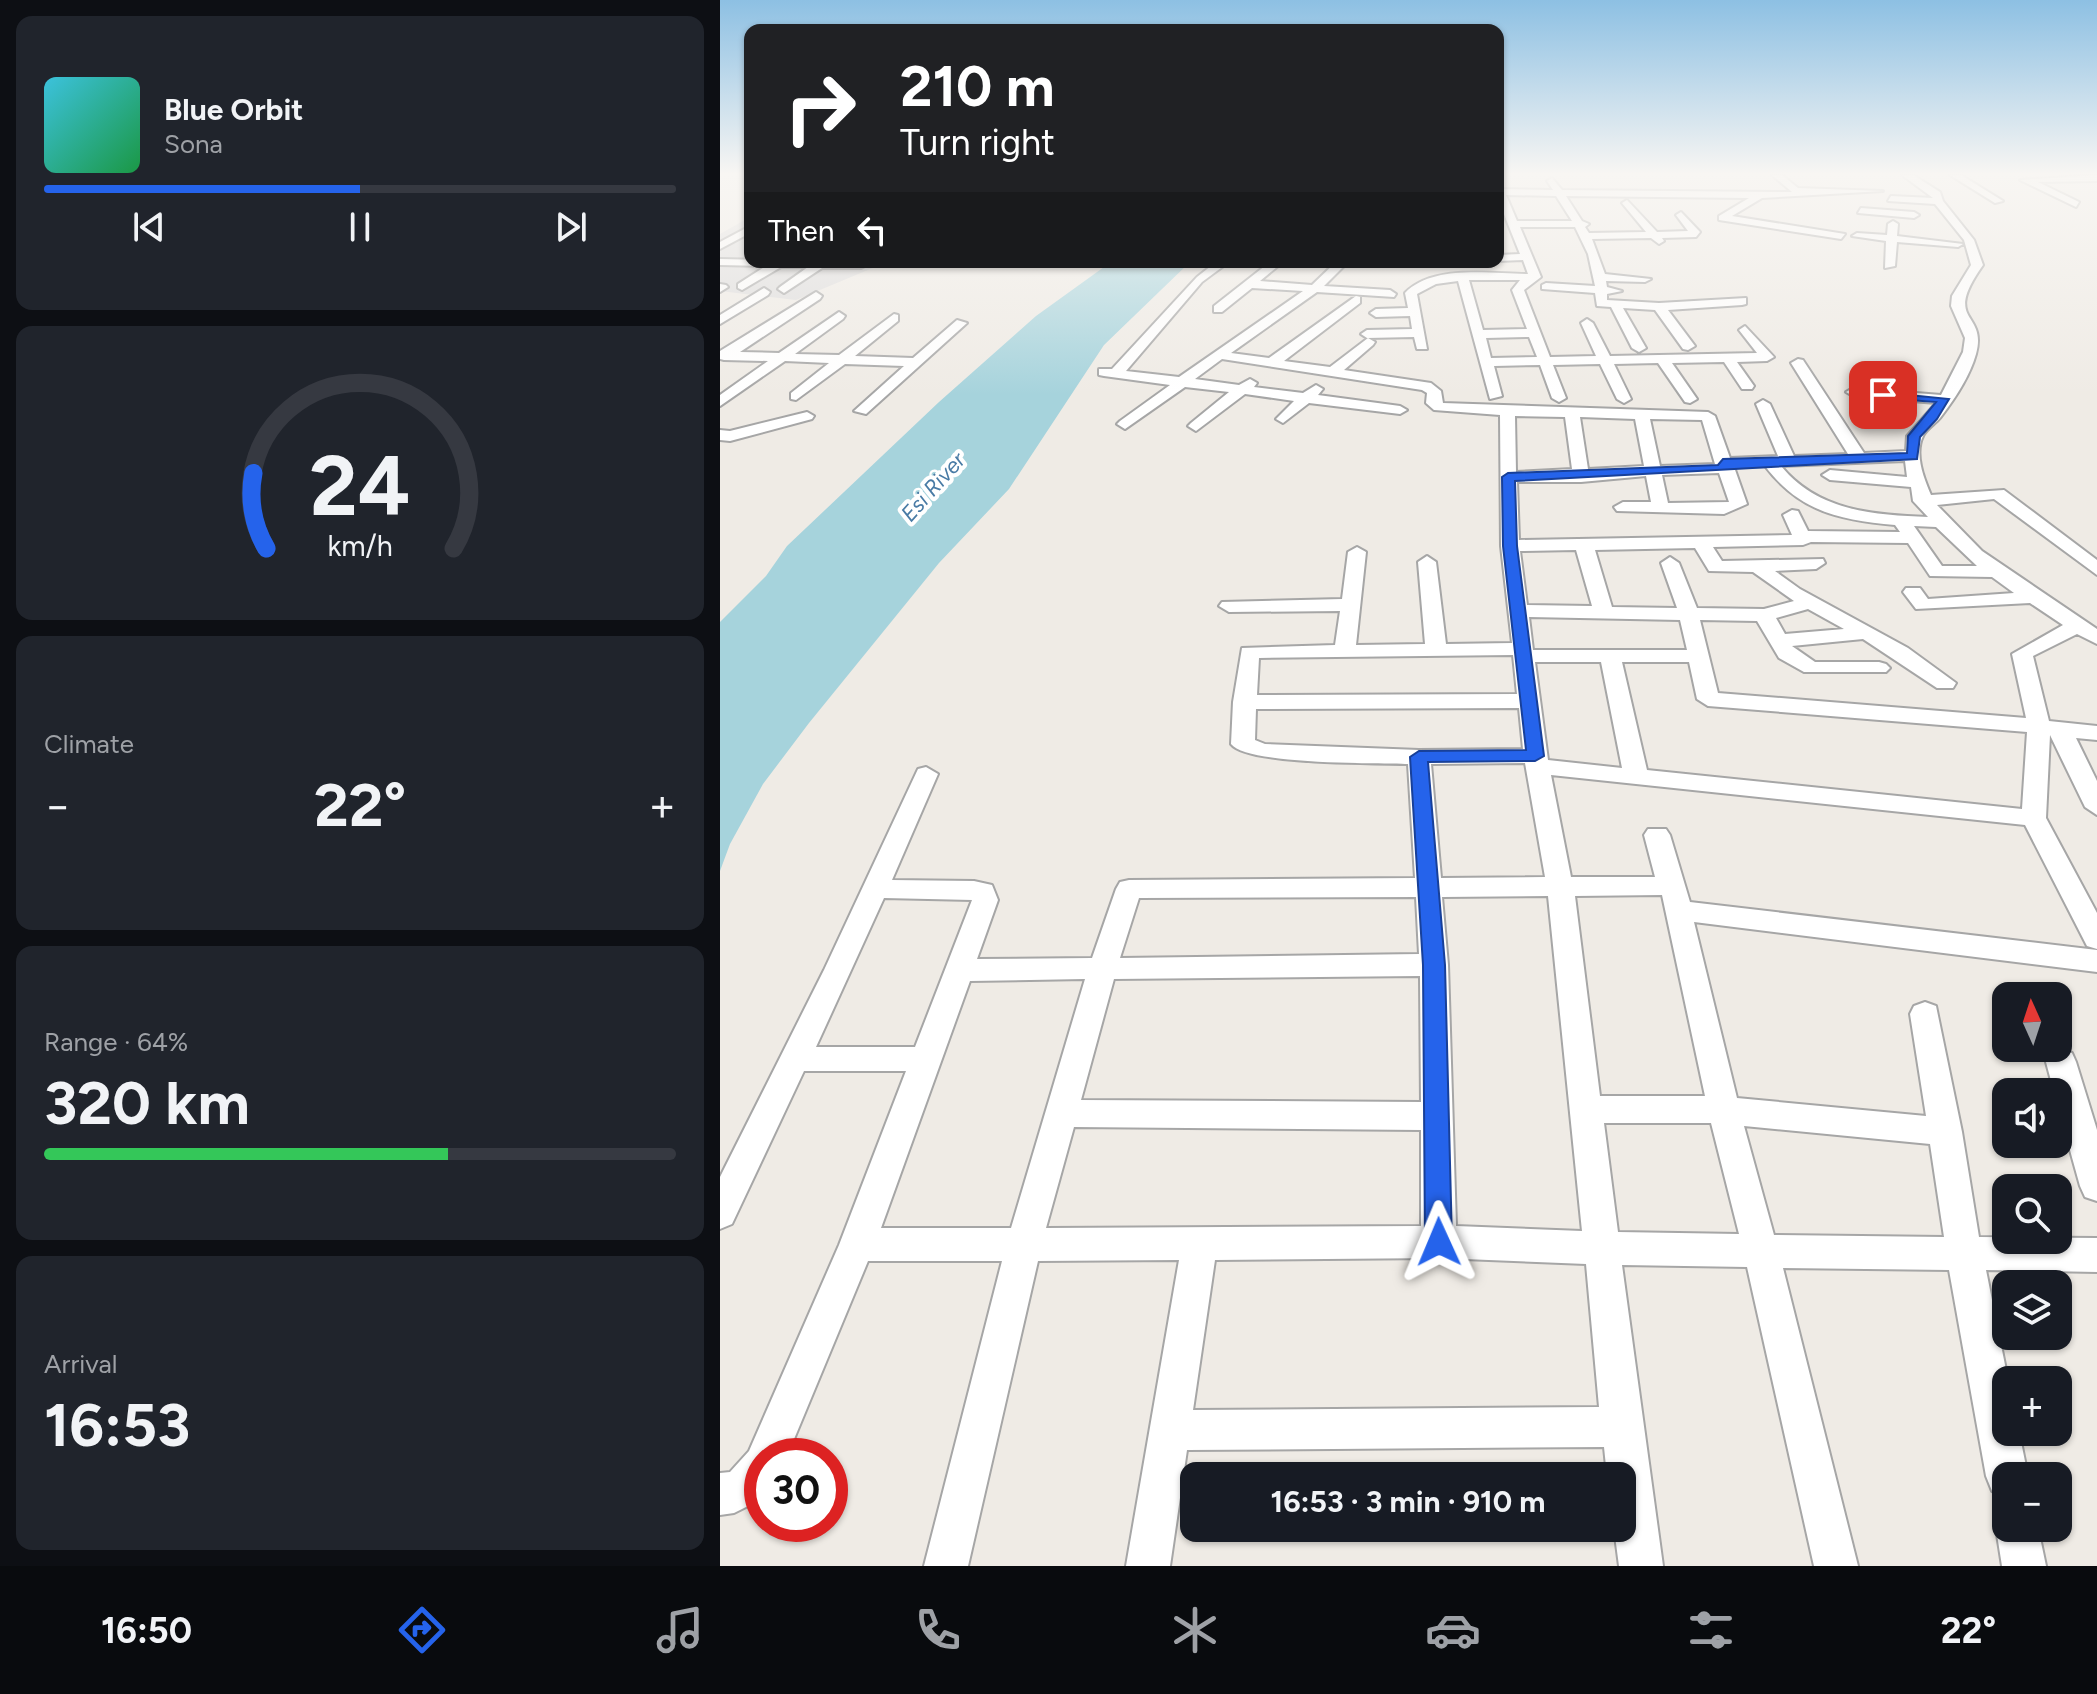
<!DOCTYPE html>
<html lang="en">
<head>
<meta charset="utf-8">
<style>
	body { margin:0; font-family:Figtree,sans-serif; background:#20242c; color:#f1f3f6; height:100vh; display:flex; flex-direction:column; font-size:30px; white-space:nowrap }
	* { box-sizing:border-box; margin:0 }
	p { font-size:26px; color:#9ea1a6 }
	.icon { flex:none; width:44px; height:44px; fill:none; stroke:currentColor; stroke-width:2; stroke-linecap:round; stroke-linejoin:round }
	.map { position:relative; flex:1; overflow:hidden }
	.sheet { display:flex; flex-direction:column; gap:16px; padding:16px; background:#0d0f14; width:720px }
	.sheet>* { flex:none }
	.hud { position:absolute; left:24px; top:24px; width:760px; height:244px; border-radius:16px; box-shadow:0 2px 6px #0004; background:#202124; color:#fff; overflow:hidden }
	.needle { width:52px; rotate:357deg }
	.controls { position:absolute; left:1272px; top:982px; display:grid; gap:16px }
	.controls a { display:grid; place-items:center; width:80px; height:80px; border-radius:16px; background:#171b24; box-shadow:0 2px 6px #0004; font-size:40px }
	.speed { position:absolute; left:24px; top:1438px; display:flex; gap:16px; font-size:40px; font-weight:700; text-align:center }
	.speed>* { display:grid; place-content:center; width:104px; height:104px; border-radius:50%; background:#171b24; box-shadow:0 2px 6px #0004; line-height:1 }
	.speed .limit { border:12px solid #d22; background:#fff; color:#111 }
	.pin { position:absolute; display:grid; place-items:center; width:68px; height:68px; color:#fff; margin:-34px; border-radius:16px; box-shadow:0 4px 12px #0006 }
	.me { position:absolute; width:88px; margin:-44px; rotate:359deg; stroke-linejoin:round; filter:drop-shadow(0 0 6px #0008) }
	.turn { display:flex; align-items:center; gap:28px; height:168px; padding:0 24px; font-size:36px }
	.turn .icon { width:104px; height:104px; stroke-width:2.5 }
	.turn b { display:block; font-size:56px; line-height:68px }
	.then { display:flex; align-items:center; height:76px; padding:0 24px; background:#0003; gap:16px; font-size:30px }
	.big { font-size:60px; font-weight:700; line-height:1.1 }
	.sheet .widget { flex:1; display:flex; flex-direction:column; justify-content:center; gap:12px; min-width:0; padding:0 28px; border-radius:16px; background:#20242c }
	.sheet .dial { align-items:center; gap:0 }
	.dial svg { height:208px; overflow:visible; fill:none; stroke:#363941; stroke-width:7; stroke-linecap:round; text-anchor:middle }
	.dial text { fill:#f1f3f6; stroke:none }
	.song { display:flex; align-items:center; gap:24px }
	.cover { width:96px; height:96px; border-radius:12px; background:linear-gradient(135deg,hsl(190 70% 55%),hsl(140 70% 35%)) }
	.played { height:8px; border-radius:4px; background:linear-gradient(90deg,#2563eb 50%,#363941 50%) }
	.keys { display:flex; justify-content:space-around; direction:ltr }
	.heat { display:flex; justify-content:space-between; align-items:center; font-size:44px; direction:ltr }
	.charge { height:12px; border-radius:6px; background:linear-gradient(90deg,#34c759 64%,#363941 0) }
	.trip { position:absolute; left:460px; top:1462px; width:456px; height:80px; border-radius:16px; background:#171b24; box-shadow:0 2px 6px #0004; font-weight:700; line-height:80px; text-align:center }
	.tabs { display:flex; height:128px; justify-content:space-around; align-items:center; background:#090b0e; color:#9ea1a6 }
	.tabs .icon { width:56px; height:56px }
	.tabs .active { color:#2563eb }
	.tabs b { font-size:36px; color:#f1f3f6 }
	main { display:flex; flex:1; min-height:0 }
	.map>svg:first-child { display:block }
	.residential { fill:#dddcdc }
	.water { fill:#a6d3dc }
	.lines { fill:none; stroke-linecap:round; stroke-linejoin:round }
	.minor-casing { stroke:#a6a6a6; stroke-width:4 }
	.minor { fill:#fff; fill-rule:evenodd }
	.route { fill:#2563eb; stroke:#184099; stroke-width:2 }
	.labels { text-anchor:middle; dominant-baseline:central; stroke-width:8; stroke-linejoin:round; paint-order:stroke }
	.far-water-label { font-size:22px; font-style:italic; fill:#497ba5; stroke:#fff }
</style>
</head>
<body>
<main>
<section class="sheet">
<div class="widget">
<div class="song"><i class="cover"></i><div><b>Blue Orbit</b><p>Sona</p></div></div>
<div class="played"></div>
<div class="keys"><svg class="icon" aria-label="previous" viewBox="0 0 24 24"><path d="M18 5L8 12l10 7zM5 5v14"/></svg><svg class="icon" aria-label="pause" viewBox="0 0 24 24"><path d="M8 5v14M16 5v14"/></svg><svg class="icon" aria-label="next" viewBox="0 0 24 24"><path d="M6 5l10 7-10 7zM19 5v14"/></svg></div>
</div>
<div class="widget dial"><svg viewBox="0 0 100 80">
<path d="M14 69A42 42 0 1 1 86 69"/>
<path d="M14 69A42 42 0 0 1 9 40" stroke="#2563eb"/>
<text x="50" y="56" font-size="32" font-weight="700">24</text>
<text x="50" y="72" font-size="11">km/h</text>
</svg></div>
<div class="widget"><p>Climate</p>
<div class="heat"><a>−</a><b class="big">22°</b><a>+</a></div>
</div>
<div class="widget"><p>Range · 64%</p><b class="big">320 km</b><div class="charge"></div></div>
<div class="widget"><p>Arrival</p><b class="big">16:53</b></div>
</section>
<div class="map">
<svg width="1377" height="1566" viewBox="0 0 1377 1566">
	<rect width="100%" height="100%" fill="#efebe5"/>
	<path class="residential" d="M30,217V262H167L76,300L0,291V234Z"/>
	<path class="water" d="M391,262H470L384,345L289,489L219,563L89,723L43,784L10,844L0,871V622L46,576L67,546L219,402L316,316Z"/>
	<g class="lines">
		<g class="minor-casing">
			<path id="minor" d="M1052,175H1062L1078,188L1163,191L1042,198L1012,216L1125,234L1121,239L999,220V216L1029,198L846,196L862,221L869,224L865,227L869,233L926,232L902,203L907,200L937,232L968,231L956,215L961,212L980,232L976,237L942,238L944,241L939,244L931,238L872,239L885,274L931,279L925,282L886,281L887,287L902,291L887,294V300L939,303L1026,298V304L1022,305L948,310L975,346L968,350L963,349L935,310L903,308L926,348L919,352L912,348L891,307L877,306L875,293L822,289V285L826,283L875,286L868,254L855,227H800L821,277L804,290L830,357L876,356L861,323L867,319L873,323L890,356L1037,353L1019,330L1025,326L1054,357L1047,361L1017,362L1034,386L1032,389H1022L1004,362L952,363L977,399L970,403L965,402L938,363L894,364L911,399L904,403L897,399L880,364L833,365L846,398L839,402L832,398L820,365L774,366L782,396L770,399L738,281L716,284L697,294L707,349H697L694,337L647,338L641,334L647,330L692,329L690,316L656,317L650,313L656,309L688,308L685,293C713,264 771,274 808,274L803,260L778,261V255L800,254L778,199V189L833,190L827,181L832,178L842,190L1072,192ZM786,195L836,196L852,221H797ZM749,280H800L792,290L807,329L763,330ZM809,337L817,357L771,358L766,338Z
				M1182,175H1193L1220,192L1223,201L1254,240L1263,265C1221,324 1268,310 1256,354C1250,376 1234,400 1220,418C1215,424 1206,429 1203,436C1194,454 1204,479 1211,495L1284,490L1377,560V575L1274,499L1217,505L1262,551L1377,629V644L1357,634L1313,656L1329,721L1377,726V740L1356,738L1377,781V815L1365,807L1330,735L1326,818L1377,913V949L1367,946L1305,825L831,775L851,877H935L924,835L928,829H946L950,835L970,902L1377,950V972L974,922L1017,1098L1206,1116L1190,1014L1194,1006L1205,1002L1216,1006L1242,1132L1259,1237L1377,1238V1272L1266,1270L1288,1380L1286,1432H1299L1308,1476H1286V1496L1272,1491L1266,1476L1229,1270L1063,1268L1138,1566H1094L1027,1267L902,1265L943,1566H899L894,1528H902V1476H887L884,1447L467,1450L450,1566H406L459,1260L318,1261L248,1566H204L282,1261H148L67,1456H42V1499L14,1513L0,1515V1473L10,1472L29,1451L119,1245L186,1071H84L12,1224L0,1229V1177L104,970L198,769L206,767L218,774L172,880L254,881L272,885L278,900L257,959L372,958L396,889L400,882L409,880L695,878L688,764C657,763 527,765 511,744L513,702L522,648L615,645L620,611L509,612L499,606L502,602L622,599L628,552L637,547L646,552L636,645L705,644L698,562L707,556L716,562L726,644L792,643L781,546L780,415L714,410L706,403L707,393L702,390L502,359L475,379L519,385L530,379L537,383L534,387L583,393L596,385L603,389L598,395L680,406L687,410L680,414L589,403L563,423L556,419L574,401L525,394L476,431L468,426L471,423L509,392L465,387L405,429L397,424L400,421L450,385L384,376L379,375V369H392L477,277L496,262H509L482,282L406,371L459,377L583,291L532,288L502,312H494V306L550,262H563L540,281L592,285L616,262H628L604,286L670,290L676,294L674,297L597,292L511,353L549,358L636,296L640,297V303L564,361L610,367L648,338L655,342L653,345L624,370L711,383L721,391L723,403L988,412L995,416L1010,458L1058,456L1036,404L1043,400L1050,404L1074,456L1128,454L1071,363L1078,359L1083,360L1144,453L1186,451L1187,436L1216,403L1133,396L1126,392L1133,388L1221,395L1243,352L1245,338L1231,306L1232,296L1251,265L1244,240L1215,204L1168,201L1171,196L1213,198ZM795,416L845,417L852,469L796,472ZM860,417L915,419L924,466L868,469ZM930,419L982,420L995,464L940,466ZM1185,461L1187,477L1110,470L1102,475L1110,480L1191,487L1193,501L1208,517C1153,515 1098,511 1061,466ZM1045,466C1080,512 1120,520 1175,525L1180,532L1088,531L1078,511L1072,510L1063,515L1072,535L799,540L797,482H861L926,476L931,502H903L894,507L897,511L1004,514L1027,504L1014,467ZM999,473L1009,502L948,503L942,475ZM1194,526L1216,527L1257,566H1222ZM1091,542L1188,543L1210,576L1272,577L1294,593L1208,599L1200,588H1186L1183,592L1196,609L1310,603L1343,625L1292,654L1306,718L998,693L980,620L1037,621L1059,658L1084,672H1166L1170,668L1166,664L1159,662H1095L1072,646L1143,639L1217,688H1233L1236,683L1188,648L1080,589L1055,571L1096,569L1105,563L1103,559L1002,561L993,547L1083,545ZM975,548L989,571L1033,572L1074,601L1044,609L977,608L959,563L950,557L941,563L957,608L892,607L875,550ZM856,550L872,606L807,605L800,551ZM1088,609L1124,629L1065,634L1056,618ZM809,617L960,620L967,650H813ZM793,655L797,694L537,695L539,658ZM815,662H881L902,768L828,760ZM902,662H969L977,699L988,706L1307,732L1302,809L927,770ZM799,708L803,749L699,750L545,744L535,740L536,709ZM805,763L825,877L721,878L711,764ZM942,895L985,1096H880L855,896ZM828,896L862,1231L736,1226L728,965L722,897ZM696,897L699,954L400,958L419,898ZM164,898L252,900L195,1047H96ZM700,976L701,1102L361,1100L394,979ZM365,979L291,1228H161L250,981ZM884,1123H991L1019,1234L898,1232ZM1024,1126L1210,1144L1224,1237L1054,1235ZM354,1127L701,1130V1226L326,1228ZM719,1258L866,1264L879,1407L473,1410L495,1260Z
				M1230,175H1241L1283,201L1275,203Z
				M1377,175V181L1318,182L1359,202L1356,207L1300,180Z
				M1141,208L1194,212L1199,215L1194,218L1138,213Z
				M1173,221L1178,224L1177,236L1243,244L1238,247L1177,242L1175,266L1165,268L1166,241L1132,236L1137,233L1167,235L1168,224Z
				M30,226V233L0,249V242Z
				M0,259L142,262L147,265L141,268H102L64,293L58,289L60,287L88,267H61L22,290L18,288V284L46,266L0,265Z
				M0,284L6,285L8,287L0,292Z
				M44,288L50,292L48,295L0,324V315Z
				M96,292L102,296L100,299L20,352L59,353L119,312L125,316L123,319L75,354L119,355L174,314L178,315V321L135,356L193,358L237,320L247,323L146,414L134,411L184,366L125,364L76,400L71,399V393L109,363L65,361L0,406V395L48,361L4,360L0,359V351Z
				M87,412L94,416L92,419L10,441L0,440V430L10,431Z
				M1341,1049L1352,1053L1356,1062L1377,1130V1201L1365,1197L1360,1186L1338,1107V1092H1334L1326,1062L1330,1053Z
				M1286,1511V1528H1318L1326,1566H1282L1276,1528Z"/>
		</g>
		<use href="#minor" class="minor"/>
	</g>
	<linearGradient id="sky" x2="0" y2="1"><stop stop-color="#8dc0e3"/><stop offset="0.44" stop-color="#f8f6f3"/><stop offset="1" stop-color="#f8f6f3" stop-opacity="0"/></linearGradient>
	<rect width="1377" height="395" fill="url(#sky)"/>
	<path class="route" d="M1159,392L1229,399L1217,419L1200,437L1197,459L795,481L797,546L824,756L815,761L708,762L725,965L732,1242L728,1251L719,1254L709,1251L705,1242L703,965L690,757L699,751L806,750L783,546L782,477L788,473L998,465L1003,459L1187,453L1188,436L1216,402L1163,398Z"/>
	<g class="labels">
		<g class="far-water-label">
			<text transform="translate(213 487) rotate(-48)">Esi River</text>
		</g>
	</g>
</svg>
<div class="controls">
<a><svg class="needle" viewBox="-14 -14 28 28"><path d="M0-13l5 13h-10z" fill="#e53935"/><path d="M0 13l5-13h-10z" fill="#9ea1a6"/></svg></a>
<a><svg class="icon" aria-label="sound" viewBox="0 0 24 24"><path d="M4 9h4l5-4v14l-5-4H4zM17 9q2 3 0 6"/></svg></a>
<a><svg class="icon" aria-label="search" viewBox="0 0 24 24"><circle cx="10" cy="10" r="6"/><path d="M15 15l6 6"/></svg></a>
<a><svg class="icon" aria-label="layers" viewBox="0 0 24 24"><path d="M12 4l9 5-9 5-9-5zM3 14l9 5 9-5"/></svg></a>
<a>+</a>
<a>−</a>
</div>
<div class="speed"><div class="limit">30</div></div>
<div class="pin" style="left:1163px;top:395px;background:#d93025"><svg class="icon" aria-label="arrive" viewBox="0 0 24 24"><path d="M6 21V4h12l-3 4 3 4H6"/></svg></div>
<svg class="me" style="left:719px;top:1242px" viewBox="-20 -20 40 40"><path d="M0-17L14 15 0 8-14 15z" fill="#2563eb" stroke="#fff" stroke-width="4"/></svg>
<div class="trip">16:53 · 3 min · 910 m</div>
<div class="hud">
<div class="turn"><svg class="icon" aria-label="right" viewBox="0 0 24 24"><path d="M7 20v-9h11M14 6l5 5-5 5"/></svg><div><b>210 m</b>Turn right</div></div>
<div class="then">Then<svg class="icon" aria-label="left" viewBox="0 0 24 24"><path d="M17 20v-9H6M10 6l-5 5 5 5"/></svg></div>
</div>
</div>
</main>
<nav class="tabs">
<b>16:50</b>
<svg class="icon active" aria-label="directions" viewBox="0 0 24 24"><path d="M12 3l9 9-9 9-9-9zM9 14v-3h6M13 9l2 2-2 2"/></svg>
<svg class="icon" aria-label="music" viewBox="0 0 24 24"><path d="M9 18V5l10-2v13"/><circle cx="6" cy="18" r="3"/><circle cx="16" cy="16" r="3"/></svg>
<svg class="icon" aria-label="phone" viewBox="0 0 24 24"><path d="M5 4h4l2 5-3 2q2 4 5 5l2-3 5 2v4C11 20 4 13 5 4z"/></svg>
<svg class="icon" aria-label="climate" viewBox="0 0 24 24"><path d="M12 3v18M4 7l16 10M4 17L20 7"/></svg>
<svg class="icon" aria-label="car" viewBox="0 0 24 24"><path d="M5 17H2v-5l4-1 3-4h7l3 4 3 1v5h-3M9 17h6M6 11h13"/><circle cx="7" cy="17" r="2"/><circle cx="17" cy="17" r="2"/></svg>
<svg class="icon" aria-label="filters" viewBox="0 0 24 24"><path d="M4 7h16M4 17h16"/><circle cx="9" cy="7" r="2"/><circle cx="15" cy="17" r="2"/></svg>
<b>22°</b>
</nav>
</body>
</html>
